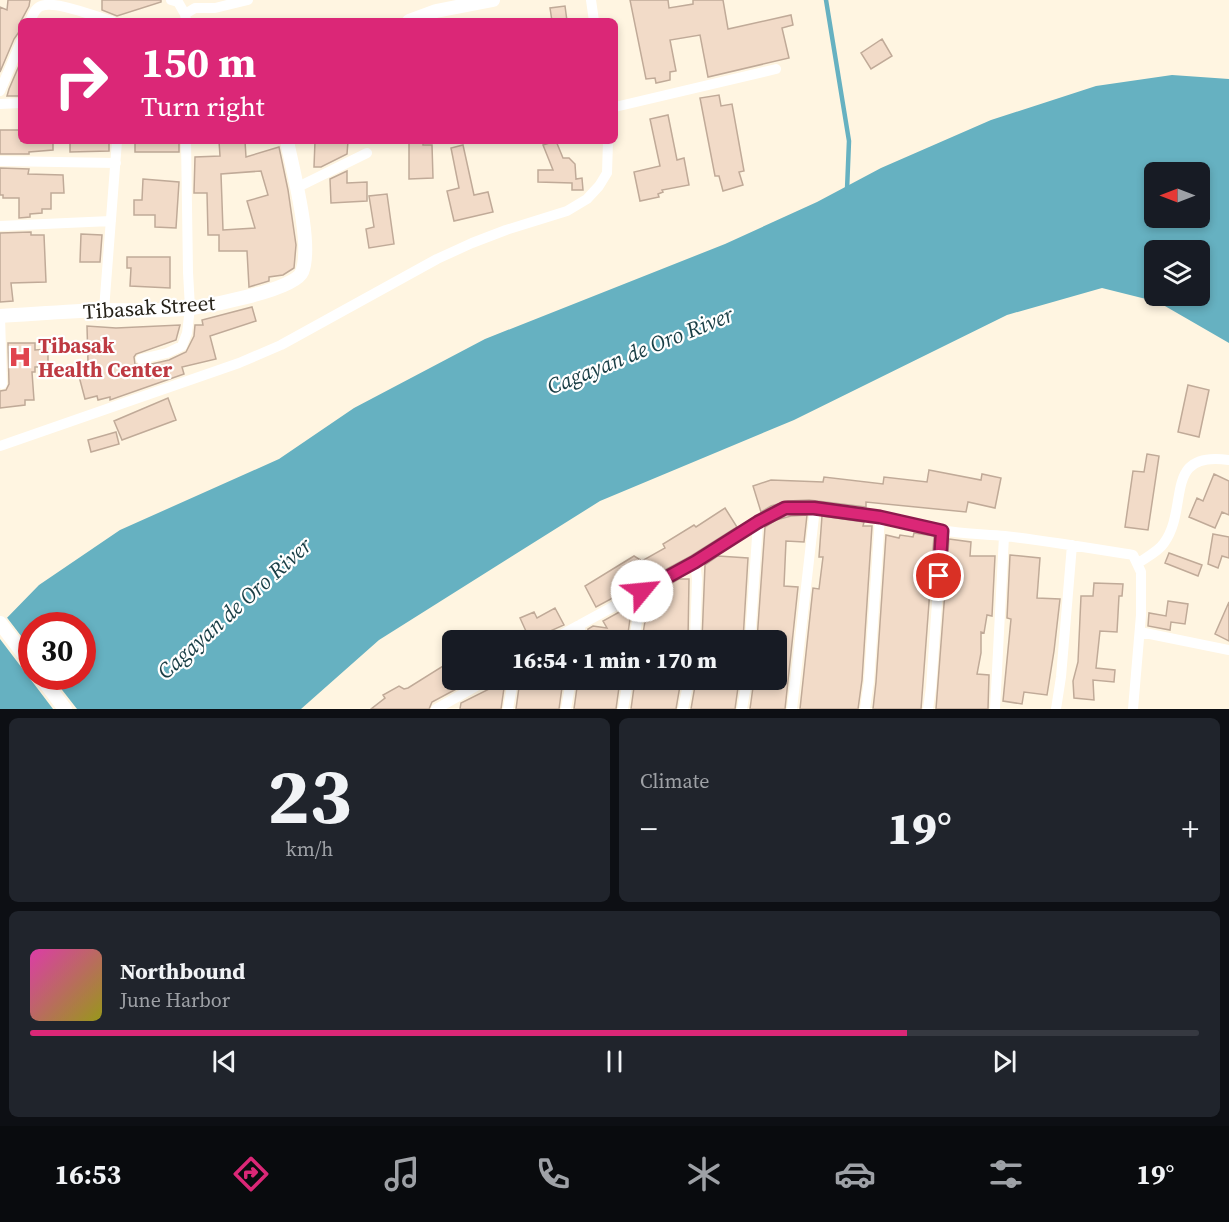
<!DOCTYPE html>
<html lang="en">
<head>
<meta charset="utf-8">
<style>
	body { margin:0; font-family:"Source Serif 4",serif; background:#20242c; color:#f1f3f6; height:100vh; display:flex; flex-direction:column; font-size:22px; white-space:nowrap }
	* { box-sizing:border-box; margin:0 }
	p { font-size:20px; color:#9ea1a6 }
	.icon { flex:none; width:33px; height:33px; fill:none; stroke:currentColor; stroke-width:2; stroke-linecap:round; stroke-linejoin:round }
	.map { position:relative; height:709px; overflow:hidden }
	.details { display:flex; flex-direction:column; gap:9px; padding:9px; background:#0d0f14; flex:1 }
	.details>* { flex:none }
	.top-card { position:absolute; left:18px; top:18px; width:600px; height:126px; border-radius:9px; box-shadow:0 3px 9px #0003; background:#db2777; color:#fff; overflow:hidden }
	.needle { width:39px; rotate:270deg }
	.buttons { position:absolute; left:1144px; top:162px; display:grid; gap:12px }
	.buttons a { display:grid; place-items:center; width:66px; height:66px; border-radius:9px; background:#171b24; box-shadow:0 3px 9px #0003; font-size:30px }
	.speed { position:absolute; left:18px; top:612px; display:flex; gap:12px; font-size:30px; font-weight:700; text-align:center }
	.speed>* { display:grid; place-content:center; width:78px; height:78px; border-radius:50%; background:#171b24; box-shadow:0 3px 9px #0003; line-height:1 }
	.speed .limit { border:9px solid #d22; background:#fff; color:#111 }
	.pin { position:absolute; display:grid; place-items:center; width:51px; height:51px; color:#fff; margin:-26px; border:3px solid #fff; border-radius:50%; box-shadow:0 2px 6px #0007 }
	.me { position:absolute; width:66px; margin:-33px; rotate:62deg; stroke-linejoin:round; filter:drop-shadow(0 0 4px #0008) }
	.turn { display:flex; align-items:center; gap:21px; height:126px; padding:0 24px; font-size:27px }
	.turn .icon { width:78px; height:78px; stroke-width:2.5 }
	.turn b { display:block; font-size:42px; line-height:51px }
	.big { font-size:45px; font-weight:800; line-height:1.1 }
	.details .card { flex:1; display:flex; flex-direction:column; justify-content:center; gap:9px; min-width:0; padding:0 21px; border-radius:9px; background:#20242c }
	.details .dial { align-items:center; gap:0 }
	.dial b { font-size:78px; line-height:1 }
	.song { display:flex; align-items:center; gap:18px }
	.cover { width:72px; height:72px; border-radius:9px; background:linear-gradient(135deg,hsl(320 70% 55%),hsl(60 70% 35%)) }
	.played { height:6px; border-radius:3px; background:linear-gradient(90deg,#db2777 75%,#363941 75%) }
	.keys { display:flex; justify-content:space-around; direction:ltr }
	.heat { display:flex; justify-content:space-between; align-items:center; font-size:33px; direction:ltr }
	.details .tiles { flex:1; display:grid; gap:9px; grid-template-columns:1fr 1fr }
	.card:last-child { grid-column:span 2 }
	.trip { position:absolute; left:442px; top:630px; width:345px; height:60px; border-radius:9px; background:#171b24; box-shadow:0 3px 9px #0003; font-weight:800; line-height:60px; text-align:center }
	.tabs { display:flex; height:96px; justify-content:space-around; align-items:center; background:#090b0e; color:#9ea1a6 }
	.tabs .icon { width:42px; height:42px }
	.tabs .on { color:#db2777 }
	.tabs b { font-size:27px; color:#f1f3f6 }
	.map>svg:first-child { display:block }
	.water { fill:#66b1c1; fill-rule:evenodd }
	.pier { fill:#fff5e1 }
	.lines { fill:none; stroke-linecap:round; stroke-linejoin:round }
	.stream { stroke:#66b1c1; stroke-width:4.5 }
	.building { fill:#f2dbc8; stroke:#c0aa98; stroke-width:1.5; fill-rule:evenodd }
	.minor { stroke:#fff; stroke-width:10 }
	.tertiary { stroke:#fff; stroke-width:14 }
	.route-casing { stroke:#8e194d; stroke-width:15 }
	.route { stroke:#db2777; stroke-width:10 }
	.labels { text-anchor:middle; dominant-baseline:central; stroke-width:4.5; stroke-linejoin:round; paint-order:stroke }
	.street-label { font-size:21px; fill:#252118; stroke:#fff }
	.health-label { font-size:21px; font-weight:bold; fill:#be3a42; stroke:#fff; text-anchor:start }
	.water-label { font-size:22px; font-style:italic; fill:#193e45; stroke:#fff }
</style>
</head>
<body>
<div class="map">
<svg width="1229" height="709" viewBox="0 0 1229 709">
	<rect width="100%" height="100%" fill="#fff5e1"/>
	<path class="water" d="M1172,75L1229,79V343L1158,302L1102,288L1007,315L794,420L600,501L379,640L301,709H0V625L39,585L120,530L279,459L354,408L485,339L725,244L817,202L881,168L991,120L1096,86ZM1155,172H1200V218H1155ZM1155,250H1200V296H1155ZM32,626H82V676H32Z"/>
	<path class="pier" d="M5,615L31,649L32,676L52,677L77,709H53L0,639V620Z"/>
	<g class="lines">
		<path class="stream" d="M826,0L849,141L847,190"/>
	</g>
	<path class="building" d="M8,0H30L29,6L21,21V29L14,39L0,72V7L7,10Z
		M102,0H161V2L117,16L102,10Z
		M630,0H668L669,8L693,4V0H723L728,29L791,15L793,25L782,28L789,58L708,77L700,35L670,40L676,71L670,72V80L656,83L655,78L646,79Z
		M565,6L567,21H552L550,8Z
		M882,39L892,56L871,69L861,53Z
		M21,61V96H7L9,89Z
		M719,95L721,106L732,104L744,171L739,172L743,185L723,191L719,176H715L700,98Z
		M668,115L677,160L684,158L689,185L662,190L663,192L658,194L659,197L640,201L634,172L660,166L650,119Z
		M0,130H21V141H53V150L29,152V154H0Z
		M70,141H109V151L70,152Z
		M135,141H179V152H135Z
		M219,141H245L246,157L279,147L288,190L296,245L294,268L283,275L269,277V281L249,287L247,251H219V235H208L207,193H194L195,157L220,156ZM261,171L268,195L247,201L255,228L223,230L221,174Z
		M315,141H348L347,154L321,167H314Z
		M409,141H423V145H432L433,178L409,179Z
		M556,141L563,158H569L575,164L576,179L582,178L583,190H572V183L538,182V170H553L543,145Z
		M463,145L474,195L488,192L493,212L454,221L447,191L459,188L451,148Z
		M0,168L29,169L28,174L63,175L64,193H51V209H42V213L30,214V217L19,218V198H3V195H0Z
		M347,171V183L367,182V201L331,203L330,179Z
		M143,179L179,182L176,228L155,227V215H134V200H142Z
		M387,194L394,244L369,248L366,229L374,227L369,196Z
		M31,232V235H44L46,282L11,283L13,301L0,302V233Z
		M81,234L102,235L100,262H80Z
		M127,257H170V288L130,286L131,268H127Z
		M252,307L256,321L210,336L216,359L182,367L184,374L110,400V397L98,400L97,396L85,399L76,365L88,362L87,326L116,328L180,325L176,340L136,354L134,357L135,364L143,366L169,360L186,352L194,336L195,325H203L202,320Z
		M8,343H35V350L48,349V367H35V372H32L34,400H25V405L0,408V391L6,390L9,384Z
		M1188,385L1209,390L1199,437L1178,432Z
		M168,398L176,420L122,440L114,421Z
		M116,432L119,444L91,452L88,440Z
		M1147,454L1159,456L1148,530L1125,527L1133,471L1144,472Z
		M929,470L981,480L982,474L1001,478L995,508L968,502L966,512L866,502V507L809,500L788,501L771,506L761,512L753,486L771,480L823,482L824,477L883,484L884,477L927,482Z
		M1214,474L1229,481V515L1222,512L1215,528L1189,517L1197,498L1203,501Z
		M725,508L737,527L691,556L596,607L585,586L634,556L642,561L665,548L663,544L694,525L696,527Z
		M807,515L804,542L786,541L784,586L798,587L785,709H750L754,680H777V640H757L765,527L776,520L791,516Z
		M822,516L864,522L863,526H872L862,680L858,709H800L813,588L819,589L823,557H819Z
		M914,533L934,536L921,709H873L876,682L886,535L899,538L900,535L913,537Z
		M1213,534L1229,537V558L1222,556L1218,568L1208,564Z
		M949,539L971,542L970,556H995L992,616L987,615L984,633L981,632V653L977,674L989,675L988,709H936Z
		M1169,553L1202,565L1198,576L1165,563Z
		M1010,555L1040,558L1037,598L1060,599L1054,651L1047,695L1024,692L1022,704L1003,701L1011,619L1007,618Z
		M718,556L748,558L743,640H702L705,565Z
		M679,579H689L688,640H642L649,596Z
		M1094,583L1123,584L1122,596H1119L1117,632L1100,631L1096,668L1115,670L1114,682L1093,680L1094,700L1074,698L1073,681L1078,662L1081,596H1093Z
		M1168,601L1188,604L1185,624L1171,622L1170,630L1148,626L1149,613L1166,616Z
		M1229,602V641L1215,634Z
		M632,605L627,640H586L588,629L593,626L607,628L603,621Z
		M555,608L564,625L530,640L520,618L534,612L537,618Z
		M443,666L446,671L453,667V680H473L432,702L429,709H371L385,698L383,695L399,686L404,689L408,688Z
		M520,680H563L559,709H516Z
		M578,680H620L616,709H574Z
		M635,680H681L676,709H631Z
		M696,680H739L735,709H691Z
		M505,681L501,709H460L461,703Z"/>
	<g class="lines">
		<path class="minor" d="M171,0L178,2L185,14L186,20
			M591,0L594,21
			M185,14L195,8H215L248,0
			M30,21C33,15 35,8 41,6C56,0 96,17 112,21
			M0,91L21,42
			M0,104L21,103
			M615,107L776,69
			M0,161L116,163
			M296,188L367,153
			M0,226L111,221
			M104,310L117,141
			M0,316L2,384
			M141,359L167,353L182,346L187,333L190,308L188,272L186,141
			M0,446L239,363L281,345L437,259L472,243L506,230L567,211L587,199L599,186L607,173L608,141
			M1138,563C1147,557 1159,551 1164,543C1190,507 1162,450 1229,460
			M1140,632L1229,650
			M552,640L695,562L773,513C811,496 899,523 941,530C962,534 984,534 1005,536C1048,541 1090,548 1133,555L1141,572V615L1133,709
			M578,640L581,624
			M634,640L642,591
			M695,640L697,579L695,562
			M750,640L758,522
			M436,709L487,680
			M508,709L513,680
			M566,709L571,680
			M623,709L628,680
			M683,709L689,680
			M742,709L747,680
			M792,709L815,508
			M865,709L869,681L880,517
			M928,709L931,688L942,531
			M995,709L1004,536
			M1056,709L1061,677L1072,545"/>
		<path class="tertiary" d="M409,21L436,11L493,0
			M0,316C35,314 70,311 105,310C134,310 163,312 192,308C212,305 295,290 302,272C313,245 293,171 287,141
			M0,623L32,665
			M40,676L65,709"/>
	</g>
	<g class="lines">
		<g class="route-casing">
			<path id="route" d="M642,591L695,562L758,522L785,508H814L880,517L942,531L939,576"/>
		</g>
		<use href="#route" class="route"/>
	</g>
	<defs>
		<g id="hospital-bare" transform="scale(1.8)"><path d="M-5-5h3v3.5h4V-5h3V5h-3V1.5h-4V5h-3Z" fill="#e0444e" stroke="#fff" stroke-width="2.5" paint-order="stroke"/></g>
	</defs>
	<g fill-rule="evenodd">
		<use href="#hospital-bare" x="20" y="357"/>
	</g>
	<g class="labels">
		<g class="street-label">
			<text transform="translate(149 307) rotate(-4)">Tibasak Street</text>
		</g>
		<g class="health-label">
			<text x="38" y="345">Tibasak<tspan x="38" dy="24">Health Center</tspan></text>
		</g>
		<g class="water-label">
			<text transform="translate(640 350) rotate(-22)">Cagayan de Oro River</text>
			<text transform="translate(234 608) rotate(-42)">Cagayan de Oro River</text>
		</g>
	</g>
</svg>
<div class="buttons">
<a><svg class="needle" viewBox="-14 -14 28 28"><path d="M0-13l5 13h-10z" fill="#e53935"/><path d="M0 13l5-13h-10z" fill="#9ea1a6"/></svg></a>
<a><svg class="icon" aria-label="layers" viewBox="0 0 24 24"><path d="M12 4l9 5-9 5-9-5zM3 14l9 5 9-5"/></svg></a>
</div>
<div class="speed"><div class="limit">30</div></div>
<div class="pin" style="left:939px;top:576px;background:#d93025"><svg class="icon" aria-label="arrive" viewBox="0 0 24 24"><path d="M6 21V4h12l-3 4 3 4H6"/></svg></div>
<svg class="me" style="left:642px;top:591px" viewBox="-20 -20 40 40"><circle r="19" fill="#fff"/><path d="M0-13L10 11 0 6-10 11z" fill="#db2777"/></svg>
<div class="trip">16:54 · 1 min · 170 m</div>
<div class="top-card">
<div class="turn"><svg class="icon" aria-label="right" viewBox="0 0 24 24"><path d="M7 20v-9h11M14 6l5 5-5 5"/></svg><div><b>150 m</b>Turn right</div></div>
</div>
</div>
<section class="details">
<div class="tiles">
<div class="card dial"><b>23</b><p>km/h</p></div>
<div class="card"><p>Climate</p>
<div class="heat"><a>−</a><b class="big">19°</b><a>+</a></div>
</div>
<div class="card">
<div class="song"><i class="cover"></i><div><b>Northbound</b><p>June Harbor</p></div></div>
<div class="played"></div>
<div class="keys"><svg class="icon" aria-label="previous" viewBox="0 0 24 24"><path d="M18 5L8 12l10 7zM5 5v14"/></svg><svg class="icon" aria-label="pause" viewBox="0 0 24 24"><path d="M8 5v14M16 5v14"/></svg><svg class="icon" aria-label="next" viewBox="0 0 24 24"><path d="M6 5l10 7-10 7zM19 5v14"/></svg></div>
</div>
</div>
</section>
<nav class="tabs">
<b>16:53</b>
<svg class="icon on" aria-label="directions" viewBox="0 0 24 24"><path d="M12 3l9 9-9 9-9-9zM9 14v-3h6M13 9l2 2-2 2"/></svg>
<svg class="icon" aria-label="music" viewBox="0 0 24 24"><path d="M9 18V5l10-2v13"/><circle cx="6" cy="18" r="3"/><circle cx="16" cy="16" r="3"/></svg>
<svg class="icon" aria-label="phone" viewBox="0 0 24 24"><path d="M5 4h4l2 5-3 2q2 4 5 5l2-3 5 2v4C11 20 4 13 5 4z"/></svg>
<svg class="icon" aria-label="climate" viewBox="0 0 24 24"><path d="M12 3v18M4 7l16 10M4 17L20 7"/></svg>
<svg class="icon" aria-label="car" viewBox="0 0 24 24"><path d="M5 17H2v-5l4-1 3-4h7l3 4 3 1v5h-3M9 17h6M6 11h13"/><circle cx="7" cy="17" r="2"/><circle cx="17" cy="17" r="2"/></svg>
<svg class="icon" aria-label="filters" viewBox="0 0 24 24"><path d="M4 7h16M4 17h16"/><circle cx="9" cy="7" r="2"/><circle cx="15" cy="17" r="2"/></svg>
<b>19°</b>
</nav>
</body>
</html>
